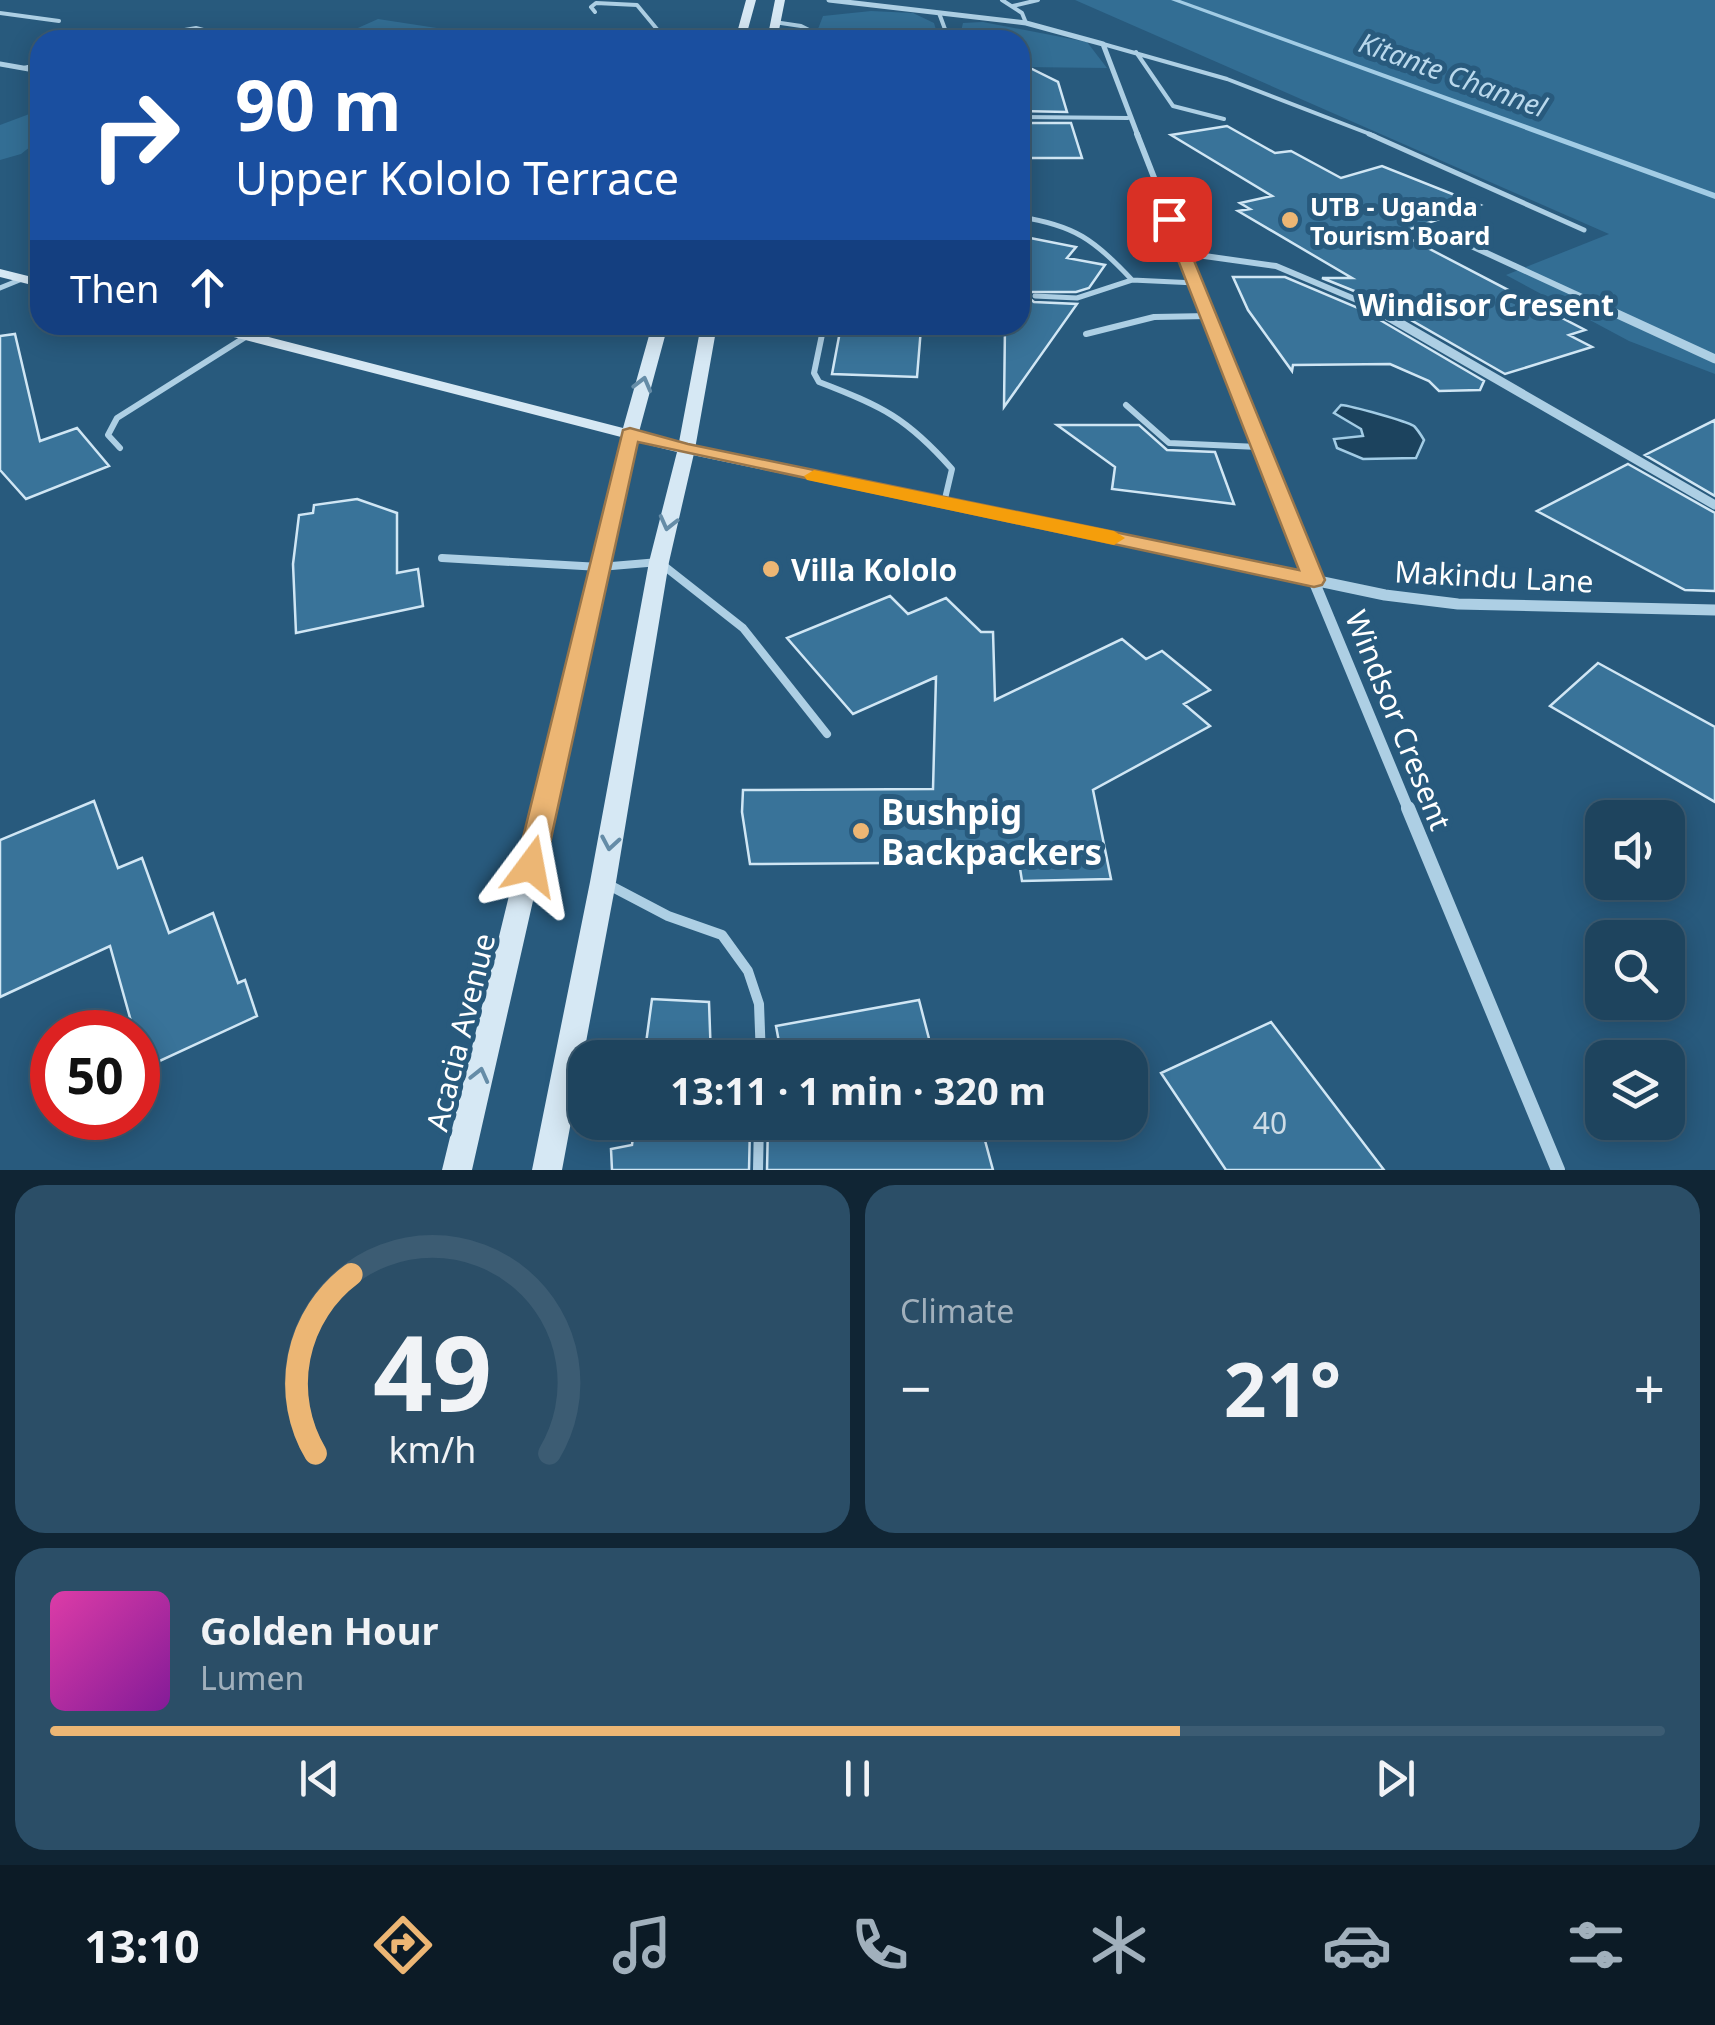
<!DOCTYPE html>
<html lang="en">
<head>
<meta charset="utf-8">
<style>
	body { margin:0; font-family:"Noto Sans",sans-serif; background:#2b4e67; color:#f1f3f6; height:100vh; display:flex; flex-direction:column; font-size:38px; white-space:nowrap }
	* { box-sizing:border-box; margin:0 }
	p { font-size:32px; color:#a1b0bc }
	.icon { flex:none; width:55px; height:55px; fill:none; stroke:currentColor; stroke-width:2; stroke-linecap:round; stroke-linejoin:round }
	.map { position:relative; height:1170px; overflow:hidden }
	.sheet { display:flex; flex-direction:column; gap:15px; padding:15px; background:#102534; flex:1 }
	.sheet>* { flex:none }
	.top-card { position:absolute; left:30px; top:30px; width:1000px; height:305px; border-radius:30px; box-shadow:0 5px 25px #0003,0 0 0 2px #3c5c73; background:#1a4fa0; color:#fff; overflow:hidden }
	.buttons { position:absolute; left:1585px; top:800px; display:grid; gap:20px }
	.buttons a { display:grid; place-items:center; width:100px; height:100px; border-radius:20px; background:#1e445e; box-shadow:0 5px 25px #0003,0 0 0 2px #3c5c73; font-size:50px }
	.speed { position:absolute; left:30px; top:1010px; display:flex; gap:20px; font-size:50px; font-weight:700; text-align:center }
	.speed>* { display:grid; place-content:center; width:130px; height:130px; border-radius:50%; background:#1e445e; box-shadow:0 5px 25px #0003,0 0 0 2px #3c5c73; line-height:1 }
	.speed .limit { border:15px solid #d22; background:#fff; color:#111 }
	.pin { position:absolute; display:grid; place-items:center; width:85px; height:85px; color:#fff; margin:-42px; border-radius:20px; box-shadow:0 5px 15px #0006 }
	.me { position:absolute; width:110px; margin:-55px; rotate:13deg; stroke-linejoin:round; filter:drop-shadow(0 0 8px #0008) }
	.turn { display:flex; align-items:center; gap:35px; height:210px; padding:0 40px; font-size:45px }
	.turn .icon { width:130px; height:130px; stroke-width:2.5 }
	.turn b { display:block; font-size:70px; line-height:85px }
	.then { display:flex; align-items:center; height:95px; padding:0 40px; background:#0003; gap:20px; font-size:38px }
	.big { font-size:75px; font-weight:700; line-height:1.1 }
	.sheet .widget { flex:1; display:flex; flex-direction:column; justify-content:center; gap:15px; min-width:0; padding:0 35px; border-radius:30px; background:#2b4e67 }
	.sheet .dial { align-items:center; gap:0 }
	.dial svg { height:260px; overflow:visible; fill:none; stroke:#3c5c73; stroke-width:7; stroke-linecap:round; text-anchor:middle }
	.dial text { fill:#f1f3f6; stroke:none }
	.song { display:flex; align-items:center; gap:30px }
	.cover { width:120px; height:120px; border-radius:15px; background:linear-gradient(135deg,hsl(320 70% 55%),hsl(290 70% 35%)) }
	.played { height:10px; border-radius:5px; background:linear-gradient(90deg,#ecb674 70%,#3c5c73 70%) }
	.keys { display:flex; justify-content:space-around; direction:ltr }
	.heat { display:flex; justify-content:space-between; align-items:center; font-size:55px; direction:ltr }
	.sheet .tiles { flex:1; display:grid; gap:15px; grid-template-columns:1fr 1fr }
	.widget:last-child { grid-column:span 2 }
	.trip { position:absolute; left:568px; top:1040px; width:580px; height:100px; border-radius:30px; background:#1e445e; box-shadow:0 5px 25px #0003,0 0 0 2px #3c5c73; font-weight:700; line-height:100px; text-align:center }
	.menu { display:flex; height:160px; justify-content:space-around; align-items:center; background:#0c1b26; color:#a1b0bc }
	.menu .icon { width:70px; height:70px }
	.menu .on { color:#ecb674 }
	.menu b { font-size:45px; color:#f1f3f6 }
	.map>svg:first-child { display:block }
	.green { fill:#336e94 }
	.water { fill:#1c435e; stroke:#a2cce5; stroke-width:2.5 }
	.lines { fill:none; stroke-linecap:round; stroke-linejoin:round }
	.stream { fill:#a2cce5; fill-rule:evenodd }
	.building { fill:#397399; stroke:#d0e6f4; stroke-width:2.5 }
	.lane-far4 { stroke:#adcfe4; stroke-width:4 }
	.lane-far3 { stroke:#adcfe4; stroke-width:5 }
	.lane-far2 { stroke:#adcfe4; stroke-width:6 }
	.lane-far1 { stroke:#adcfe4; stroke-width:8 }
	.lane { stroke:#adcfe4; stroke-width:10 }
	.street-far4 { stroke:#adcfe4; stroke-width:5 }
	.street-far3 { stroke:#adcfe4; stroke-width:6 }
	.street-far2 { stroke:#adcfe4; stroke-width:9 }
	.street-far1 { stroke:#adcfe4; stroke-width:11 }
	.street { stroke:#adcfe4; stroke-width:14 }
	.secondary { fill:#d6e8f4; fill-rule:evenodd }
	.oneway { stroke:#658ca7 }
	.route { fill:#ecb674; stroke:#99764b; stroke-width:2.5 }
	.slow { fill:#f59e0b }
	.poi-dot { fill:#ecb674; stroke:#285a7d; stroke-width:4 }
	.labels { text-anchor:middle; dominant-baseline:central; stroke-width:10; stroke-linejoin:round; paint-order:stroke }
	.far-poi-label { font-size:25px; font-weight:bold; fill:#fff; stroke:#285a7d; text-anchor:start }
	.far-water-label { font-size:28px; font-style:italic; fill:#b9d8ec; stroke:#285a7d }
	.far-quarter-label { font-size:30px; font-weight:bold; fill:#fff; stroke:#285a7d }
	.poi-label { font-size:30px; font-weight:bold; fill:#fff; stroke:#285a7d; text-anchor:start }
	.street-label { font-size:30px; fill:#fff; stroke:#285a7d }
	.near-number-label { font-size:30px; fill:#cedce6 }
	.near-poi-label { font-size:35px; font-weight:bold; fill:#fff; stroke:#285a7d; text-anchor:start }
</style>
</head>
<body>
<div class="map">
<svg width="1715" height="1170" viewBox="0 0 1715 1170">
	<rect width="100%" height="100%" fill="#285a7d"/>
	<path class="green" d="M1075,0H1715V374L1629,341L1506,275L1609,234Z
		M871,11L913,13L934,23L939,40H847L818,29L823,16Z
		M378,19L515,40H331Z
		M983,22L1087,42L1107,68L1021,67L1020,40H959L963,23Z
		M40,110V139L21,154L0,160V125Z"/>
	<path class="water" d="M1341,405C1352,406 1406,421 1414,426C1418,430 1421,435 1424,440L1416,458L1363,459L1337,448L1334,439L1363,436L1361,429L1334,413Z"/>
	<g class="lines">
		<path class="stream" d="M1171,0H1180L1715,193V199Z"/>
	</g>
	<path class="building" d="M1020,63L1058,82L1067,112L1020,111Z
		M1020,123H1071L1082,158H1020Z
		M1227,126L1275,153L1291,151L1341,178L1382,166L1480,205L1399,233L1585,330L1569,335L1592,347L1505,374L1374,299L1322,278H1352L1238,211L1250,209L1240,203L1272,196L1171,135Z
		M1020,236L1076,247L1067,258L1105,265L1089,288L1076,292H1030L1029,298L1034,302L1077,304L1004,407L1005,325H1020Z
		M1233,277H1285L1363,310L1484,381L1480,390L1439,391L1429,381L1390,364L1293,365L1292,371L1248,310Z
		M841,326L921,328L917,377L832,374Z
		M15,334L40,441L77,428L109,466L26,499L0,470V336Z
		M1715,420V496L1645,455Z
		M1057,425H1139L1167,450L1215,452L1234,504L1112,489L1115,467Z
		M1628,464L1715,513V591L1685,590L1537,511Z
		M357,499L397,513V573L418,569L423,606L296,633L293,564L299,515L313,513L314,505Z
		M890,596L908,614L946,598L981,632H993L995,700L1122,639L1146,659L1162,651L1210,690L1184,704L1210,726L1093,790L1111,879L1022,881L1019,862L750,864L742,812L743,790L933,789L936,677L853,714L787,638Z
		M1598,663L1715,727V802L1550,706Z
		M94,801L118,868L142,858L169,933L213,913L238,983L245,980L257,1016L138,1071V1032H134L110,946L0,997V840Z
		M652,999L709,1002L711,1058H644Z
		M919,1000L934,1058H782L776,1026Z
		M1271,1022L1384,1170H1226L1161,1073Z
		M635,1122H712L713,1132L750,1126L749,1170H612L611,1149L632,1145Z
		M980,1122L993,1170H767L768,1123Z"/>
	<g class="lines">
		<path class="lane-far4" d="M1002,0L1022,13L1026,23
			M1013,6L1038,0
			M595,12L591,7L596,3L637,5L666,40
			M0,13L59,21
			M939,13L949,40
			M774,22L801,26L829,40
			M128,40L196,28L240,40
			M1103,44L1227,79L1375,136
			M1136,52L1173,106L1224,119
			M24,68L40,64
			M1020,117L1128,118"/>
		<path class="lane-far3" d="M1369,134L1584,230
			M1020,217C1074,225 1095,240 1132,280L1196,283
			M0,288L22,279
			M1035,296L1077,298L1132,280"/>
		<path class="lane-far2" d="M824,325L814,373L819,382C882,406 907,418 952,469L944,503
			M1086,334L1154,317L1209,316
			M1126,405L1169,443L1258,447
			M120,448L108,435L117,418L247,336"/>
		<path class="lane-far1" d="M442,558L600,567L659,562L743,628L827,734"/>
		<path class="lane" d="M607,884L668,916L722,935L748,971L759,1004L761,1058
			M758,1170L759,1122"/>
		<path class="street-far4" d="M829,0L1026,23L1103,44L1138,136
			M0,64L40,71"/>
		<path class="street-far3" d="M1137,134L1205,308
			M1454,238L1606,308
			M1183,253L1276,266L1376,308"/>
		<path class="street-far2" d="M1204,306L1292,529
			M1370,306L1715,505
			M1600,306L1715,359
			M686,449L1068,529"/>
		<path class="street-far1" d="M1056,526L1385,595L1458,604L1715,610
			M1291,526L1409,811"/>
		<path class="street" d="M1408,808L1558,1170"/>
		<path class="secondary" d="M746,0H756L745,40H735Z
			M775,0H785L777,40H767Z
			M0,269L40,279V287L0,277Z
			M196,325H222L623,428L652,325H668L639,432L679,442L701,325H717L695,449L669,562L616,882L562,1170H532L590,882L649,562L677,452L637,442L472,1170H442L621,437L199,328Z"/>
	</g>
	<defs><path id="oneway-chevron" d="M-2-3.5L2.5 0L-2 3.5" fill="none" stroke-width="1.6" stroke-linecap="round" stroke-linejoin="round" transform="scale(2.5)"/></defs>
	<g class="oneway">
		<use href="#oneway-chevron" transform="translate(643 384) rotate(-75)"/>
		<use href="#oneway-chevron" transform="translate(668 523) rotate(104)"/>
		<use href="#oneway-chevron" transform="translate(610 843) rotate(100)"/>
		<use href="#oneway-chevron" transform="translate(480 1075) rotate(-76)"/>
	</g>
	<path class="route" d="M1169,215L1177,219L1325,580L1322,585L1314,587L638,442L545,866L541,875L531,878L521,875L516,866L623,430L630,428L688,444L1299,570L1162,219Z"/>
	<path class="slow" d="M814,470L1114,531L1125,538L1114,545L807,480L804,476Z"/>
	<g class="poi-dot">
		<circle cx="1290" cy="220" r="10"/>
		<circle cx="771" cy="569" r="10"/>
		<circle cx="861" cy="831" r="10"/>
	</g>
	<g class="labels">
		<g class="far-poi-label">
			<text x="1310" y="206">UTB - Uganda<tspan x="1310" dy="29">Tourism Board</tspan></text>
		</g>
		<g class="far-water-label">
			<text transform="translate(1453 74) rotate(20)">Kitante Channel</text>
		</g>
		<g class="far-quarter-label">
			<text x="1486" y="304">Windisor Cresent</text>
		</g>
		<g class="poi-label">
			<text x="791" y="569">Villa Kololo</text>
		</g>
		<g class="street-label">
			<text transform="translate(1494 576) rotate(3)">Makindu Lane</text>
			<text transform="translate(1399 720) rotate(68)">Windsor Cresent</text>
			<text transform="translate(460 1032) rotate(-76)">Acacia Avenue</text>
		</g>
		<g class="near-number-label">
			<text x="1270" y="1122">40</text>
		</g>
		<g class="near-poi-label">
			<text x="881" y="811">Bushpig<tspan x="881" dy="40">Backpackers</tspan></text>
		</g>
	</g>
</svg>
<div class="buttons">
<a><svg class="icon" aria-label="sound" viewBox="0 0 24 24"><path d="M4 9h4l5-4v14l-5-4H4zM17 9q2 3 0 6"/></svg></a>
<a><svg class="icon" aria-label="search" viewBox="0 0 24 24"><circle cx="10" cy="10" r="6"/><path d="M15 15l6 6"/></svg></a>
<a><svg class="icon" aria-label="layers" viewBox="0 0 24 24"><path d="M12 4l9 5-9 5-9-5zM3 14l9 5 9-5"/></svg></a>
</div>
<div class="speed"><div class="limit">50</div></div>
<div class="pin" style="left:1169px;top:219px;background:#d93025"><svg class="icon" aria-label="arrive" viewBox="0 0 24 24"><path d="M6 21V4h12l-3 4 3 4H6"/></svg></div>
<svg class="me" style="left:531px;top:866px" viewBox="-20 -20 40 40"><path d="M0-17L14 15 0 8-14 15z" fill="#ecb674" stroke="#fff" stroke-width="4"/></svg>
<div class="trip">13:11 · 1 min · 320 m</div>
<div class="top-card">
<div class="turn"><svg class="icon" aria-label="right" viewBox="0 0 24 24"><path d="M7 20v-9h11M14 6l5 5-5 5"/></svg><div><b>90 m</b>Upper Kololo Terrace</div></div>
<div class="then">Then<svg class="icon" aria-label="ahead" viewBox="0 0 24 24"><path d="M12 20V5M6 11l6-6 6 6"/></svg></div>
</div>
</div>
<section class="sheet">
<div class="tiles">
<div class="widget dial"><svg viewBox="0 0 100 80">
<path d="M14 69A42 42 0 1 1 86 69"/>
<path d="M14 69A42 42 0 0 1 25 14" stroke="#ecb674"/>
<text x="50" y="56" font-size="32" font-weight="700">49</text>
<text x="50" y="72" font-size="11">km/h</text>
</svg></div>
<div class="widget"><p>Climate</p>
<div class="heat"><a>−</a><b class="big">21°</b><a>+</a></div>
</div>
<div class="widget">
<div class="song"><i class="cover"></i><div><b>Golden Hour</b><p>Lumen</p></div></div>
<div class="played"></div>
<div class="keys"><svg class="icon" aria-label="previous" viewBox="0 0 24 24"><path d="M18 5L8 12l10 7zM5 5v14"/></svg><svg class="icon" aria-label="pause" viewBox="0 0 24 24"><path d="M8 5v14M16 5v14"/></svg><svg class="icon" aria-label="next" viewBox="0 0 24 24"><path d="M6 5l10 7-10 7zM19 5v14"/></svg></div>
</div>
</div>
</section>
<nav class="menu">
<b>13:10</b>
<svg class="icon on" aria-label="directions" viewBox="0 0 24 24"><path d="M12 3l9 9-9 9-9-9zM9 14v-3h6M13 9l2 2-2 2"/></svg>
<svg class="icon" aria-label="music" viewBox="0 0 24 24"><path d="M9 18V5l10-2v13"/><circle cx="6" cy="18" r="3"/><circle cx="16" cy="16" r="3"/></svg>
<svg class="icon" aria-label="phone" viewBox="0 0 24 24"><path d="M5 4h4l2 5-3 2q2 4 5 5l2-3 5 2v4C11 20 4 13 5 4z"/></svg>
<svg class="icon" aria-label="climate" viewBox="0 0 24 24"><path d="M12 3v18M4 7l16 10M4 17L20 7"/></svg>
<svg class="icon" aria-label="car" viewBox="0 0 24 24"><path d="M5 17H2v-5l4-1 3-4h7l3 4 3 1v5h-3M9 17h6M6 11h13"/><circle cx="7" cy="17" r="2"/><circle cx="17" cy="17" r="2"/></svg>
<svg class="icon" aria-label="filters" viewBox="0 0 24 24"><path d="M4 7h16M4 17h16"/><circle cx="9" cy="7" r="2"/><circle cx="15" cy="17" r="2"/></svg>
</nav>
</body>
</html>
